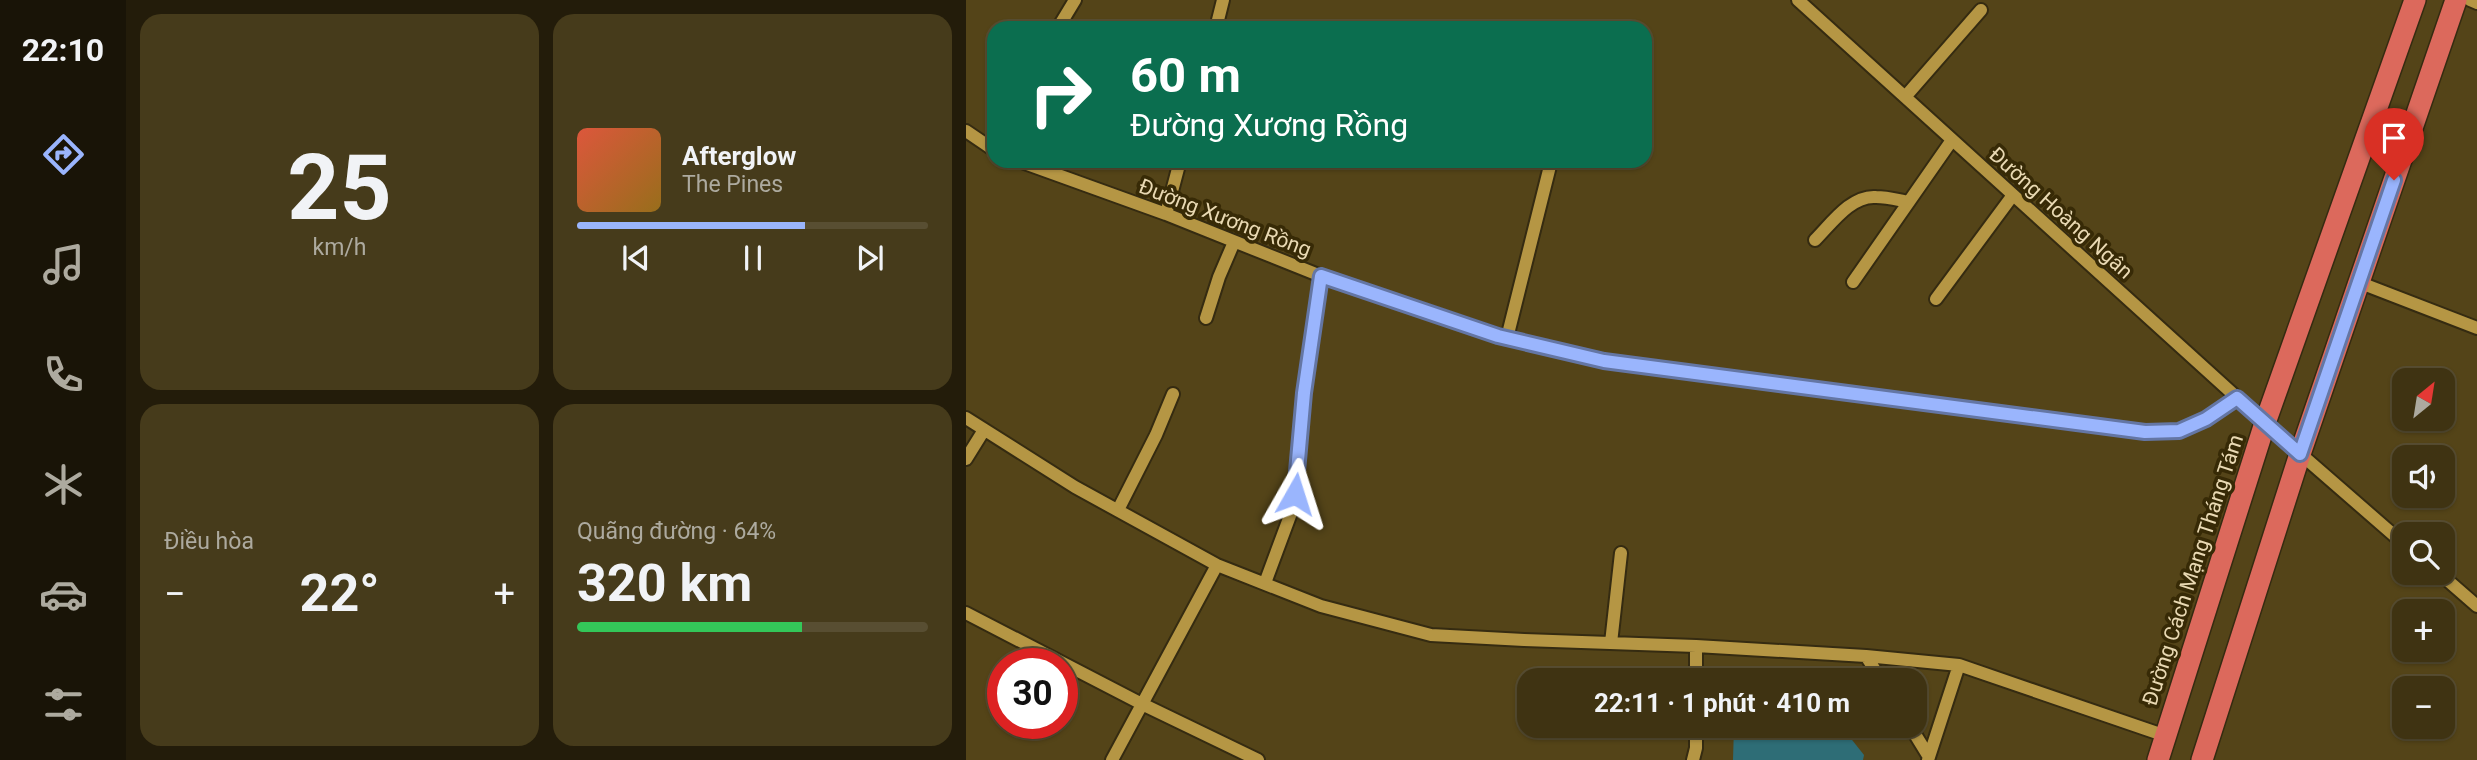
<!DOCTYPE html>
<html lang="vi">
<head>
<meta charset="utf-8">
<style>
	body { margin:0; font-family:Roboto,sans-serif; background:#463b1b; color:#f1f3f6; height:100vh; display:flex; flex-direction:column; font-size:26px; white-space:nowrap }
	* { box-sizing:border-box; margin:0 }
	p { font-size:23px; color:#adaa9f }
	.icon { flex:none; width:38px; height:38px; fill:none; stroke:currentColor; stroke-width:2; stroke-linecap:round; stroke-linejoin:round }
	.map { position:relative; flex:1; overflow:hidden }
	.side { display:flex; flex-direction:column; gap:14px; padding:14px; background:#231c0a; width:840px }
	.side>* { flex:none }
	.banner { position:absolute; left:21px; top:21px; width:665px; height:147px; border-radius:21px; box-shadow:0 2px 5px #0004,0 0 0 2px #584e32; background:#0b6e4f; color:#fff; overflow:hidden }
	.needle { width:46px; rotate:30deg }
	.tools { position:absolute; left:1426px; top:368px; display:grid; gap:14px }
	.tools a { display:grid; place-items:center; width:63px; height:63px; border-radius:14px; background:#3f3312; box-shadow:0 2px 5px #0004,0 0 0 2px #584e32; font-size:35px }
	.speed { position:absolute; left:21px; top:648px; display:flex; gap:14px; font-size:35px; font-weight:700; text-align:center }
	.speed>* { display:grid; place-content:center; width:91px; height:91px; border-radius:50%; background:#3f3312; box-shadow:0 2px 5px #0004,0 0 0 2px #584e32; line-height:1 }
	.speed .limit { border:10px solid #d22; background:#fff; color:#111 }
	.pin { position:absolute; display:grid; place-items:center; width:60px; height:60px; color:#fff; margin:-72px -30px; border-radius:50% 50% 50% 0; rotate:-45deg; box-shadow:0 0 7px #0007 }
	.pin .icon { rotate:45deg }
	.me { position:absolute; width:77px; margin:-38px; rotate:6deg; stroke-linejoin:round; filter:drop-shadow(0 0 5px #0008) }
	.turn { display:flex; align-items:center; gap:24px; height:147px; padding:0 28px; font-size:32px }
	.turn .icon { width:91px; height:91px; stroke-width:2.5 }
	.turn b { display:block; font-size:49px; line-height:60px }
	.big { font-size:52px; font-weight:700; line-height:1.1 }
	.side .tile { flex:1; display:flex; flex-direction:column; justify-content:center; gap:10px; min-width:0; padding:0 24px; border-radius:21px; background:#463b1b }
	.side .dial { align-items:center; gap:0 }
	.dial b { font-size:91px; line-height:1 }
	.song { display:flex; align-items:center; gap:21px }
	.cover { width:84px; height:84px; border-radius:10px; background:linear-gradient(135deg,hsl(10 70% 55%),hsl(40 70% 35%)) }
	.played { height:7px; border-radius:4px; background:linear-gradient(90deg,#9ab5fd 65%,#584e32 65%) }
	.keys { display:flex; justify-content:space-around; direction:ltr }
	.heat { display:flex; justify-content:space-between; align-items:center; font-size:38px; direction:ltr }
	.charge { height:10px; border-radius:5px; background:linear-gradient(90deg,#34c759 64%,#584e32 0) }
	.side .tiles { flex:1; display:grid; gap:14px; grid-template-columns:repeat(2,1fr) }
	.trip { position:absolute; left:551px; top:668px; width:410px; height:70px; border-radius:21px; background:#3f3312; box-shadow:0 2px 5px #0004,0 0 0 2px #584e32; font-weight:700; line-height:70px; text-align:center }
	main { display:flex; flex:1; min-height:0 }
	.dock { display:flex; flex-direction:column; width:126px; justify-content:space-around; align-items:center; background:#191407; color:#adaa9f }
	.dock .icon { width:49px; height:49px }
	.dock .current { color:#9ab5fd }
	.dock b { font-size:32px; color:#f1f3f6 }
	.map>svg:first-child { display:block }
	.water { fill:#2e6d76 }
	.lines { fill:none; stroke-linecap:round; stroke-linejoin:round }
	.minor-casing { stroke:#352b11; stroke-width:16 }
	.highway-casing { stroke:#352b11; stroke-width:24 }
	.minor { stroke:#b59644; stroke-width:12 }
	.highway { stroke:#dc695c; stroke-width:21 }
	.route-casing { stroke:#6476a4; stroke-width:18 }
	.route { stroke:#9ab5fd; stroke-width:12 }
	.labels { text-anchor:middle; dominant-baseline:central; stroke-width:7; stroke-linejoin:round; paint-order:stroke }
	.street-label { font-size:21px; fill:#e9d9b3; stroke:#372a06 }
</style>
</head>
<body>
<main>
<nav class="dock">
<b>22:10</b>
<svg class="icon current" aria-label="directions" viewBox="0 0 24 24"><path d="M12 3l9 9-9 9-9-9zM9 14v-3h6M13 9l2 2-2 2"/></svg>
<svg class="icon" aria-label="music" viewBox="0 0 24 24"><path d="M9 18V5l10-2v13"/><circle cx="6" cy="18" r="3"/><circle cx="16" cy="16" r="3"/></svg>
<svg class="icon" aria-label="phone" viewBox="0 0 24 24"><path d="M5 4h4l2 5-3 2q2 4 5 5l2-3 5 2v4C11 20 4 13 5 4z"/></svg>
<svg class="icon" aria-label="climate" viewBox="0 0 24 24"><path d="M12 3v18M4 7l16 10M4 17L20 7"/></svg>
<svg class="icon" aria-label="car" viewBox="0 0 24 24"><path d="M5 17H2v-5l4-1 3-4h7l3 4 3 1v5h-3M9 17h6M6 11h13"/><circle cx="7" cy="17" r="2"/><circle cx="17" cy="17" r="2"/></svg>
<svg class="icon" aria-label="filters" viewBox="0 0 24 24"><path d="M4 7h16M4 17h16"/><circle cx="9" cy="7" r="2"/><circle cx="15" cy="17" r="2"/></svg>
</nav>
<section class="side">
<div class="tiles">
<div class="tile dial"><b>25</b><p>km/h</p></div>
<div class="tile">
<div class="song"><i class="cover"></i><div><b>Afterglow</b><p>The Pines</p></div></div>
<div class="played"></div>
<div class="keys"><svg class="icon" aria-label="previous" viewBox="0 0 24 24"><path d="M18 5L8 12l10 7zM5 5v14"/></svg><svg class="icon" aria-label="pause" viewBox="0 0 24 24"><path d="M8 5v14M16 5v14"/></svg><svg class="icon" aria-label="next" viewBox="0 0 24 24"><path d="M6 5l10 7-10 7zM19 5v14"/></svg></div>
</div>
<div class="tile"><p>Điều hòa</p>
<div class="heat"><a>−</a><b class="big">22°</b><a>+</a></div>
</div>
<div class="tile"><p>Quãng đường · 64%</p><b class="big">320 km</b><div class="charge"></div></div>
</div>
</section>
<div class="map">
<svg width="1511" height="760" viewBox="0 0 1511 760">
	<rect width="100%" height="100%" fill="#544418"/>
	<path class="water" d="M768,726H875L898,755L897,760H767Z"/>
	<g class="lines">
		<g class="minor-casing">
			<path id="minor" d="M832,0L1299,423L1438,544
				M1504,0L1511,3
				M92,28L109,0
				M250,28L257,0
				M939,97L1015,10
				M0,131L28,150
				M53,161L200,214L355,276L541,338L638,361L1179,432L1213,431L1240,419L1271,398
				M200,214L214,161
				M849,240C865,224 885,195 910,197C921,197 932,200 943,202
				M887,282L986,140
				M1392,282L1511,328
				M970,299L1047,195
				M240,318L253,277L268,242
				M541,338L585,162
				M0,418L109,487L251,565L355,606L465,635L558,640L730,646L900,656L993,665L1200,736
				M0,459L18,430
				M152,510L190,435L207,394
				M1472,572L1511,606
				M299,583L328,505L338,393L355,276
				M0,613L176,704L292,760
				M645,643L655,553
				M900,656L916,681
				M730,681V646
				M944,726L963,757
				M146,760L251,565
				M727,760L730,748V726
				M962,760L993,665"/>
		</g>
		<g class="highway-casing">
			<path id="highway" d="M1192,760L1299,423L1449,0
				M1236,760L1334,454L1490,0"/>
		</g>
		<use href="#minor" class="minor"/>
		<use href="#highway" class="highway"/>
	</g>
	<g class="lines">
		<g class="route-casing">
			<path id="route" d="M329,494L338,393L355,276L532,336L638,361L1179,432L1213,431L1240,419L1271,398L1334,454L1428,180"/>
		</g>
		<use href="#route" class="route"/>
	</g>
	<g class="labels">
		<g class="street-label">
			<text transform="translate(1095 213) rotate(42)">Đường Hoàng Ngân</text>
			<text transform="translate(259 218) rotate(21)">Đường Xương Rồng</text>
			<text transform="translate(1227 570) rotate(-72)">Đường Cách Mạng Tháng Tám</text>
		</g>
	</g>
</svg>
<div class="tools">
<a><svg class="needle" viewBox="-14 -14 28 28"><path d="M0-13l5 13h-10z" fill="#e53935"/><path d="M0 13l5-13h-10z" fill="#adaa9f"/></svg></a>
<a><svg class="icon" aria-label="sound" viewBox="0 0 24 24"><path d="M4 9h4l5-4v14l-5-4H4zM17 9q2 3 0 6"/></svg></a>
<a><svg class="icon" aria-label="search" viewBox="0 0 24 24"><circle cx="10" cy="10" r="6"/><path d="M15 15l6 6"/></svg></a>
<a>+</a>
<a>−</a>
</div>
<div class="speed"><div class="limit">30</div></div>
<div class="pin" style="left:1428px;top:180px;background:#d93025"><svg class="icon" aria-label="arrive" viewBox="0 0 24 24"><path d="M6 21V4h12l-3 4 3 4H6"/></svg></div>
<svg class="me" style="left:329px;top:494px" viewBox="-20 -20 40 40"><path d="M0-17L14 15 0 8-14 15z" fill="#9ab5fd" stroke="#fff" stroke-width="4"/></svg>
<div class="trip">22:11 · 1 phút · 410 m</div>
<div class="banner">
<div class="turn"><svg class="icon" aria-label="right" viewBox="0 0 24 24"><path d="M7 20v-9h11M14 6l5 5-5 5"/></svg><div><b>60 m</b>Đường Xương Rồng</div></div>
</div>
</div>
</main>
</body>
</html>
